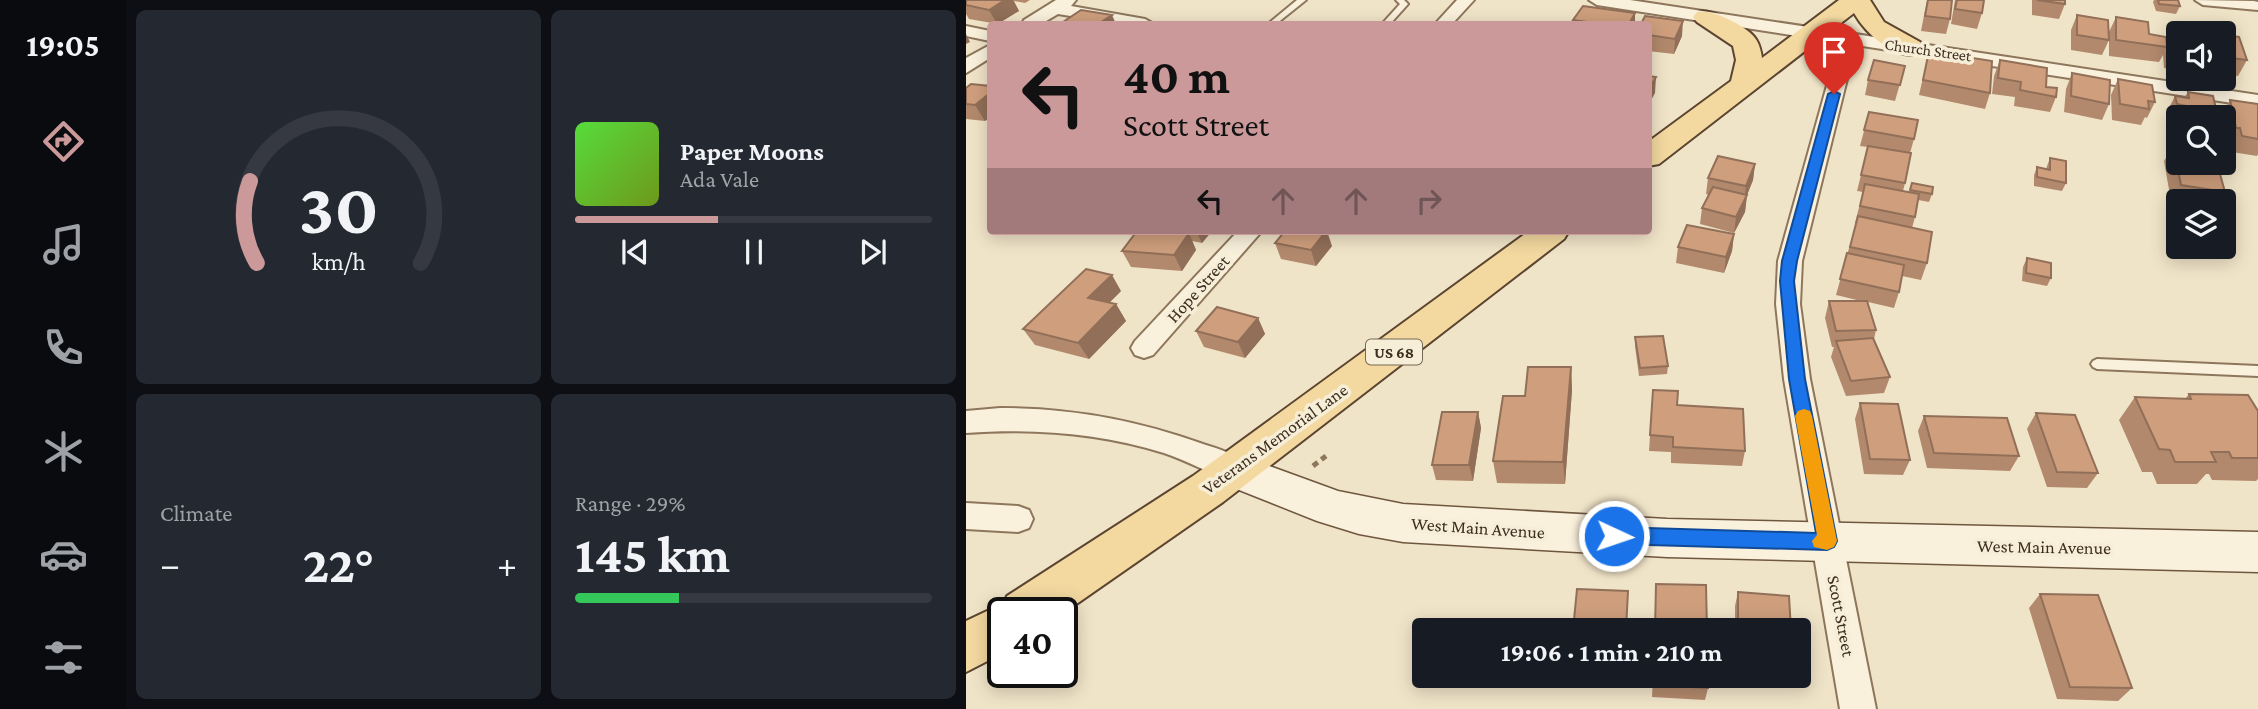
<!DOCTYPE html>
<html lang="en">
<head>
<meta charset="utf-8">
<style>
	body { margin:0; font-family:"Crimson Pro",serif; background:#242831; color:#f1f3f6; height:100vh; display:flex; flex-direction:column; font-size:26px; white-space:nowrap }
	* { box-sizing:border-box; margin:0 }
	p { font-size:23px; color:#9ea1a6 }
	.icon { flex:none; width:38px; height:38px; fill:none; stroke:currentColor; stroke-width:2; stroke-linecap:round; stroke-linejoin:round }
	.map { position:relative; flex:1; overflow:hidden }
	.drawer { display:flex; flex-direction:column; gap:10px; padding:10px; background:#0d0f14; width:840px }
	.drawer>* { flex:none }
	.top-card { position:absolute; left:21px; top:21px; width:665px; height:214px; border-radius:7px; box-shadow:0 4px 18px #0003; background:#cc999b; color:#111; overflow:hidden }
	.tools { position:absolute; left:1200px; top:21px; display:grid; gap:14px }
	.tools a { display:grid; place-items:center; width:70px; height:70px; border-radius:7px; background:#171b24; box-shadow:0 4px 18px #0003; font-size:35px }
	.speed { position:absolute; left:21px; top:597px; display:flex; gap:14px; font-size:35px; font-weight:700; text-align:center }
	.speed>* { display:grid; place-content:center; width:91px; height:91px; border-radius:50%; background:#171b24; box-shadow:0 4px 18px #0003; line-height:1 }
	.speed .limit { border:4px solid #111; border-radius:10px; background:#fff; color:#111 }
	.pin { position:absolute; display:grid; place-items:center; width:60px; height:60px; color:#fff; margin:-72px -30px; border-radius:50% 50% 50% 0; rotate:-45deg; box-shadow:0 0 7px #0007 }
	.pin .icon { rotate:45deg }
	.me { position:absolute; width:77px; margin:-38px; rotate:93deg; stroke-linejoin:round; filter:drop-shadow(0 0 5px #0008) }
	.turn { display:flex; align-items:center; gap:24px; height:147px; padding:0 21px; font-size:32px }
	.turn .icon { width:91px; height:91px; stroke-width:2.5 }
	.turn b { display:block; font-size:49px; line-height:60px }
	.lanes { display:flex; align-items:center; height:66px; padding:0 21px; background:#0003; justify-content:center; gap:35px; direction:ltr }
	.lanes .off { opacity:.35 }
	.big { font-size:52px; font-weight:700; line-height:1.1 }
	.drawer .card { flex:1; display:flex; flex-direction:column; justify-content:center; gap:10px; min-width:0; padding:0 24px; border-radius:10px; background:#242831 }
	.drawer .dial { align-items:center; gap:0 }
	.dial svg { height:182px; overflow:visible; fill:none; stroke:#363941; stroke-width:7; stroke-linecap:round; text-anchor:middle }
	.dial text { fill:#f1f3f6; stroke:none }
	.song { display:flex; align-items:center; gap:21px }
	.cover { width:84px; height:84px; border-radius:10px; background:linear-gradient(135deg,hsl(110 70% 55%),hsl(80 70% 35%)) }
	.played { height:7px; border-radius:4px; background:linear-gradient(90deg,#cc999b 40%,#363941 40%) }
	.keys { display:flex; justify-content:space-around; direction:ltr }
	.heat { display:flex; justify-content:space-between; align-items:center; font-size:38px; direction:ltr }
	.charge { height:10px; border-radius:5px; background:linear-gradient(90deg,#34c759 29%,#363941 0) }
	.drawer .tiles { flex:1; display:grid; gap:10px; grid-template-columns:repeat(2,1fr) }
	.trip { position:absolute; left:446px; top:618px; width:399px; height:70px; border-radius:7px; background:#171b24; box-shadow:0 4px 18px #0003; font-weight:700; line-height:70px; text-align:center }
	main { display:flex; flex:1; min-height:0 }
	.dock { display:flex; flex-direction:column; width:126px; justify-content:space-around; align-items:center; background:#090b0e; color:#9ea1a6 }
	.dock .icon { width:49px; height:49px }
	.dock .selected { color:#cc999b }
	.dock b { font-size:32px; color:#f1f3f6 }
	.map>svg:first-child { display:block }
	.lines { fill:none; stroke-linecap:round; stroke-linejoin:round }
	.lane-casing { stroke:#8d765c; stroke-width:4 }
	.street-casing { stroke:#8d765c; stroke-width:4 }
	.secondary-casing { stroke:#6f573f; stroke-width:3 }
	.primary-casing { stroke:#5b4430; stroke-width:4 }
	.path { stroke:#8d765c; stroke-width:5; stroke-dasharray:6 4.5; stroke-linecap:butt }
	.lane { fill:#faf1dc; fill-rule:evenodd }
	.street { fill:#faf1dc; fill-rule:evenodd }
	.secondary { fill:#faf1dc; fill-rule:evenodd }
	.primary { fill:#f3d9a0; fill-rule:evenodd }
	.wall { fill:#b2896c }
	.shaded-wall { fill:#916f58 }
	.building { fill:#cf9f7d; stroke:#916f58; stroke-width:2 }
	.route { fill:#1a73e8; stroke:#114b97; stroke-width:2 }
	.slow { fill:#f59e0b }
	.labels { text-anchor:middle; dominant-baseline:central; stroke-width:7; stroke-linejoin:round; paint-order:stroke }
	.far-street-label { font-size:16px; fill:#3d2e20; stroke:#f7eed8 }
	.shield { fill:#f7eed8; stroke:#756857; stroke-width:2 }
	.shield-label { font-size:16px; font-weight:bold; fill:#3d2e20 }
	.street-label { font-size:18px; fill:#3d2e20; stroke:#f7eed8 }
</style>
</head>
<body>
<main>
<nav class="dock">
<b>19:05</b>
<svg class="icon selected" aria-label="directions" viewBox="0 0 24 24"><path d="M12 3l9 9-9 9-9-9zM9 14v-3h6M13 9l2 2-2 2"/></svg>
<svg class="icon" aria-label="music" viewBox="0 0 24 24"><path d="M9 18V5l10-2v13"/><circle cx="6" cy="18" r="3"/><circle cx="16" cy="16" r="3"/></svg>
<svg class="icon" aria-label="phone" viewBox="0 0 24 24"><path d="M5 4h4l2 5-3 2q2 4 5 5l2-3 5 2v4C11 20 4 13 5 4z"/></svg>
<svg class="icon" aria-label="climate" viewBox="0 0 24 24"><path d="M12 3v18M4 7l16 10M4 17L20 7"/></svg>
<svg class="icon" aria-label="car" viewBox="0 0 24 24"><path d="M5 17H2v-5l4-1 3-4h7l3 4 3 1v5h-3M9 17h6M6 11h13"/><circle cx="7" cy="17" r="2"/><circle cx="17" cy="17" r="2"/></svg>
<svg class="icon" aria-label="filters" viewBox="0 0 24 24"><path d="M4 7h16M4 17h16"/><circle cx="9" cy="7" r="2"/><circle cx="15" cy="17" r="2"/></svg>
</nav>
<section class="drawer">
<div class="tiles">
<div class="card dial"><svg viewBox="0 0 100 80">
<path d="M14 69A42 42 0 1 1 86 69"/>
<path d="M14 69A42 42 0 0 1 11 33" stroke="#cc999b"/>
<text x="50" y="56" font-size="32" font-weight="700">30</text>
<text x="50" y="72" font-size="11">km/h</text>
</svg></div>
<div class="card">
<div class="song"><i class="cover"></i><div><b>Paper Moons</b><p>Ada Vale</p></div></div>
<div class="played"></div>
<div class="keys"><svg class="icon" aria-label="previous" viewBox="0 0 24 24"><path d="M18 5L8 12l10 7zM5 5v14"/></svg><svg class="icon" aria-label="pause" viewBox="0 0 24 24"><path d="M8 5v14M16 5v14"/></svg><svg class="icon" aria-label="next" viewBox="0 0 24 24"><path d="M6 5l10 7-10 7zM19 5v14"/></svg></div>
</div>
<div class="card"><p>Climate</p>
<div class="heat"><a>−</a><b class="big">22°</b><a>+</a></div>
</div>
<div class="card"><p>Range · 29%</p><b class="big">145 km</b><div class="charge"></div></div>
</div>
</section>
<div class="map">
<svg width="1292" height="709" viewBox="0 0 1292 709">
	<rect width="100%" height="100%" fill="#f0e4c8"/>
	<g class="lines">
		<g class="lane-casing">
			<path id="lane" d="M331,0H340L310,24H302Z
				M430,0H438L442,4L424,24H416L434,4Z
				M1131,359L1292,366V376L1131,369L1127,367L1125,364L1127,361Z"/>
		</g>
		<g class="street-casing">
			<path id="street" d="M90,0H110L105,6L179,19L188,24H153L92,14L75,24H56L58,20Z
				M491,0H508L486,24H469Z
				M623,0H664L1292,95V107L631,5Z
				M1229,0L1288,1L1292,2V10L1237,5Z
				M0,26L24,31V41L0,36Z
				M24,45V58L0,73V58Z
				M874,65L883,71L836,261L834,304L844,379L910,709H874L818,379L810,304L812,261L865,71Z
				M272,231H296L187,355L178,358L169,355L165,348L169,341Z
				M34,408C105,408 171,420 237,444C253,449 275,455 283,470L278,479L268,482C244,474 222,461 198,453C133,433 67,428 0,433V411Z
				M0,503L52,506L63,510L67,519L63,528L52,532L0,529Z"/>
		</g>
		<g class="secondary-casing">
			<path id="secondary" d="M268,453L372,491L437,504L701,519L1292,532V572L701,557L437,542L393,534L351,521L253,482L247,470L253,458Z"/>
		</g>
		<g class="primary-casing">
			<path id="primary" d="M873,0H904L918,22L954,42L958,48L954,54C928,60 900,34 888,13L693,164L682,166V142L765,81L770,60L767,46L731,22L727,17L731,12C745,8 784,27 791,41C794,46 795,52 796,58Z
				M563,231H603L598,239L257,502L96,614L37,612V653L0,672V621L38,603L41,596L227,476Z"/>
		</g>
		<path class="path" d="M347,466L360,456"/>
		<use href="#lane" class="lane"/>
		<use href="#street" class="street"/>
		<use href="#secondary" class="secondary"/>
		<use href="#primary" class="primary"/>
	</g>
	<path class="wall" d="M1,0H64L59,3L48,1L53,11L32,24L3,19L0,14V1Z
		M961,0L984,19L980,34L955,31Z
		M989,0H1018L1016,13L1011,29L985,24Z
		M1066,0H1099V4L1093,19L1066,15Z
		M1188,0H1212L1214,6L1210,14L1190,11L1187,2Z
		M1111,15L1143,40L1136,55L1105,50V30Z
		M1150,17L1183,34L1200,39L1203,33L1213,34V71L1198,68L1197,55L1193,62L1143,56V32Z
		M607,20L669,24H608Z
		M682,24L716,36L708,54L682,51Z
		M1258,35L1281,60L1272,76L1258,74Z
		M963,51L993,60L1024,93L1019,109L953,95Z
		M1034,60L1080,87L1090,97L1084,112L1048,106L1049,97L1026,94L1028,76Z
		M939,66L929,101L899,95L902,80Z
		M1106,73L1143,104L1136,120L1098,112L1100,89Z
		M1152,79L1189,102L1181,118L1179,117L1175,125L1146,120L1145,95Z
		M24,86V117L19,121L0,119V88Z
		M1222,92L1252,117H1213V122L1202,120L1201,112L1209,96L1218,98Z
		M1264,100L1292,104V154L1291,156L1266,152L1264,144H1261L1258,133V117H1255V116Z
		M903,112L948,139L944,153L939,183L937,191L943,193L946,183L966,194L963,202L952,200L949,217L946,228L961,263L955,280L936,276L933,292L928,308L902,302L910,330L908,339L924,377L918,393L880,396L865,357L868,347H866L859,318L863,301H895L870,295L890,223H889L897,192L891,191L902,147L894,146Z
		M1213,137V163L1259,192L1253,201H1213V203L1205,201L1198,161Z
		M1084,158L1100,183L1096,191L1068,186V175L1071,167L1080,169Z
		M789,164L787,180L781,195L779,212L768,233L734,224L736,208L743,195L740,194L742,178Z
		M171,231H246L236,243L226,241L230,250L216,271L165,267L156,251Z
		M768,234L766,251L758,273L710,263L712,247Z
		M309,243L366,246L350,266L315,259Z
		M1061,258L1085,278L1081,286L1056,281L1057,267Z
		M155,291L143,303L150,304L160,321L123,359L69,345L57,329Z
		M292,318L299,334L279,358L238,347L230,331Z
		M669,337L702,366L701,374L673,376L669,346Z
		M605,367L606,390L599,484L531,483L527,461L559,396Z
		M687,390L779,451L776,466L705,463V452L683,451Z
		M1223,394L1292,411V479L1290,481L1246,480L1243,474H1240L1231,484H1191L1186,472H1176L1153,420L1169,397L1219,399Z
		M894,403L944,460L937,475L898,474L889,419Z
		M512,412L515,428L507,481L470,480L466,465Z
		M1070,413L1132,473L1121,488L1081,487L1061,429Z
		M958,416L1053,456L1044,471L961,468L952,431Z
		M772,592L825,630H769V606Z
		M1074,594L1166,688L1152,701L1091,699L1063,608Z
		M606,676H658V680L606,677Z
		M687,676H741L742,688L739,700L686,697Z
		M769,676H826L822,685L769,680Z"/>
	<path class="shaded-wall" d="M39,0H47L53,11L31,24L23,10Z
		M669,13V24H663Z
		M146,15L150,24H132Z
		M717,21L716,36L708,54L709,39Z
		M0,34L4,42L0,44Z
		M690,77L689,93L682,106V91Z
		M24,93V117L19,121L9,105Z
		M789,164L787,180L781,195L779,212L768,233L770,217L778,200L780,186Z
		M230,231H246L236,243Z
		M360,231H361L366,246L350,266L345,250Z
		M223,233L230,250L216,271L208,255Z
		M768,234L766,251L758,273L760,257Z
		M146,275L155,291L132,314L122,298Z
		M150,304L160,321L123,359L112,343Z
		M292,318L299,334L279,358L272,342Z
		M605,367L606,390L599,484L597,462Z
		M512,412L515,428L507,481L503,465Z"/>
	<path class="building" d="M1,0H39L23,10L0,5V1Z
		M962,0H986L984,19L959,16Z
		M991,0H1018L1016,13L989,9Z
		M1071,0H1099V4Z
		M1192,0H1212L1214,6L1193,4Z
		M617,6L669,13L663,24H635L607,20Z
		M115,10L146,15L132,24H113L97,22Z
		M1111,15L1142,20L1143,40L1111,35Z
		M679,16L717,21L709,39L682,35V24H675Z
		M1150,17L1182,22L1183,34L1200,37L1201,47L1150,40Z
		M1203,33L1213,34V54L1206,53Z
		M1258,35L1273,37L1281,60L1258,57Z
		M963,51L993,56V62L995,56L1026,61L1024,93L957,80Z
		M908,60L939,66L934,85L902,80Z
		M1034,60L1081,68L1080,87L1091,88L1090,97L1054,90L1055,82L1032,78Z
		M1106,73L1144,80L1143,104L1105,96Z
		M682,76L690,77L682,91Z
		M1152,79L1186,85L1189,102L1182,101L1183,109L1154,104Z
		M5,84L24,86V93L9,105L0,104V88Z
		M1222,92L1247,96L1252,117H1227L1225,107L1211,104L1209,96L1223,98Z
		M1264,100L1292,104V139L1276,136L1274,128H1270Z
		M903,112L952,120L948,139L898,130Z
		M1207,145L1213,146V163H1251L1259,192L1215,185Z
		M902,146L945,153L939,183L895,175Z
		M752,156L789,164L780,186L742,178Z
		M1084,158L1100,161V183L1071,177V167L1084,170Z
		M946,183L967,187L966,194L944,190Z
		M899,184L953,194L949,217L894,206Z
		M747,187L781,195L770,217L736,208Z
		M892,216L966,232L961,263L884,247Z
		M721,225L768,234L760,257L712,247Z
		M171,231H194L223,233L208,255L156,251Z
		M319,231H360L345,250L309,243Z
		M881,253L938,265L933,292L874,279Z
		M1061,258L1085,263V278L1060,273Z
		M120,269L146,275L122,298L150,304L112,343L57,329Z
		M863,301H901L910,330L870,331Z
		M251,307L292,318L272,342L230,331Z
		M697,336L702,366L674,368L669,337Z
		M907,338L924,377L885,381L870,341Z
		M562,367H605L597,462L527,461L537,396H559Z
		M687,390L712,391L711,405L777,409L779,451L707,447V437L684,435Z
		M1223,394L1282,395L1292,411V458H1266L1263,452H1245L1250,462H1209L1204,450L1193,449L1169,397L1225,399Z
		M894,403L932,404L944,460L904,459Z
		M476,412H512L503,465H466Z
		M1070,413L1109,415L1132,473L1091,472Z
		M958,416L1041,418L1053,456L968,453Z
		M690,584L740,585L741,630H689Z
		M611,589L662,591L660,630H607Z
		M772,592L823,596L825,630H772Z
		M1074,594L1132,595L1166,688L1104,687Z
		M688,676H741L742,688L688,685Z"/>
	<path class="route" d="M868,91L874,94L831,261L828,281L839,379L871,541L868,547L861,550L648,544L642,541L639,536L642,530L648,527L850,533L823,379L814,281L816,261L862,94Z"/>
	<path class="slow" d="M838,409L844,411L846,416L871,541L868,547L861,550L848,547L846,541L851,535L829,416L832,411Z"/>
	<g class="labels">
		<g class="far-street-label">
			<text transform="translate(962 50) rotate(8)">Church Street</text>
		</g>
		<rect class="shield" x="400" y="339.5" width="56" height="25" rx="5"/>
		<g class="shield-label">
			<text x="428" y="352">US 68</text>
		</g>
		<g class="street-label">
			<text transform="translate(232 289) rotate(-48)">Hope Street</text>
			<text transform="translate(309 439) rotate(-36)">Veterans Memorial Lane</text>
			<text transform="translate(512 528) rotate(4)">West Main Avenue</text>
			<text transform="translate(1078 547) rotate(1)">West Main Avenue</text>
			<text transform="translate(875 616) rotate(79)">Scott Street</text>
		</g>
	</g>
</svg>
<div class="tools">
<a><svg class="icon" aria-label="sound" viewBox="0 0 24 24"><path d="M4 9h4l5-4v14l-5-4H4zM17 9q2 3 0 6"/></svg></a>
<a><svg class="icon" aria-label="search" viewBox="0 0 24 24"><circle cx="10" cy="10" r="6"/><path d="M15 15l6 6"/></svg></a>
<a><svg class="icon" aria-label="layers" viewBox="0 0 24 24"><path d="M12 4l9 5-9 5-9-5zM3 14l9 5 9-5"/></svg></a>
</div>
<div class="speed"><div class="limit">40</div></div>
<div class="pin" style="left:868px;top:94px;background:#d93025"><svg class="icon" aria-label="arrive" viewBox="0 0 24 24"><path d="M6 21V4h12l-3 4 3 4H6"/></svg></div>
<svg class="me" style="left:648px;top:536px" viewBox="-20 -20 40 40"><circle r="17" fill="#1a73e8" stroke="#fff" stroke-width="3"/><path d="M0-11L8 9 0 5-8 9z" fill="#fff"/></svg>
<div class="trip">19:06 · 1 min · 210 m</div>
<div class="top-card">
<div class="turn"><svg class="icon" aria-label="left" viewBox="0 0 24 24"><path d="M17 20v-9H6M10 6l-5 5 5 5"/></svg><div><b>40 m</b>Scott Street</div></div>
<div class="lanes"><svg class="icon" aria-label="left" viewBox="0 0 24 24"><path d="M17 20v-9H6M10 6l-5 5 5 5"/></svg><svg class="icon off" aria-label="ahead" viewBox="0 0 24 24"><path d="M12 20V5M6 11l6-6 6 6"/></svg><svg class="icon off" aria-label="ahead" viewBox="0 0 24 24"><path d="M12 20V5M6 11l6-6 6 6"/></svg><svg class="icon off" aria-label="right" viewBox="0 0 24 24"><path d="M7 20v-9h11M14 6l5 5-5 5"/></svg></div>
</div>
</div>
</main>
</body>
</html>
